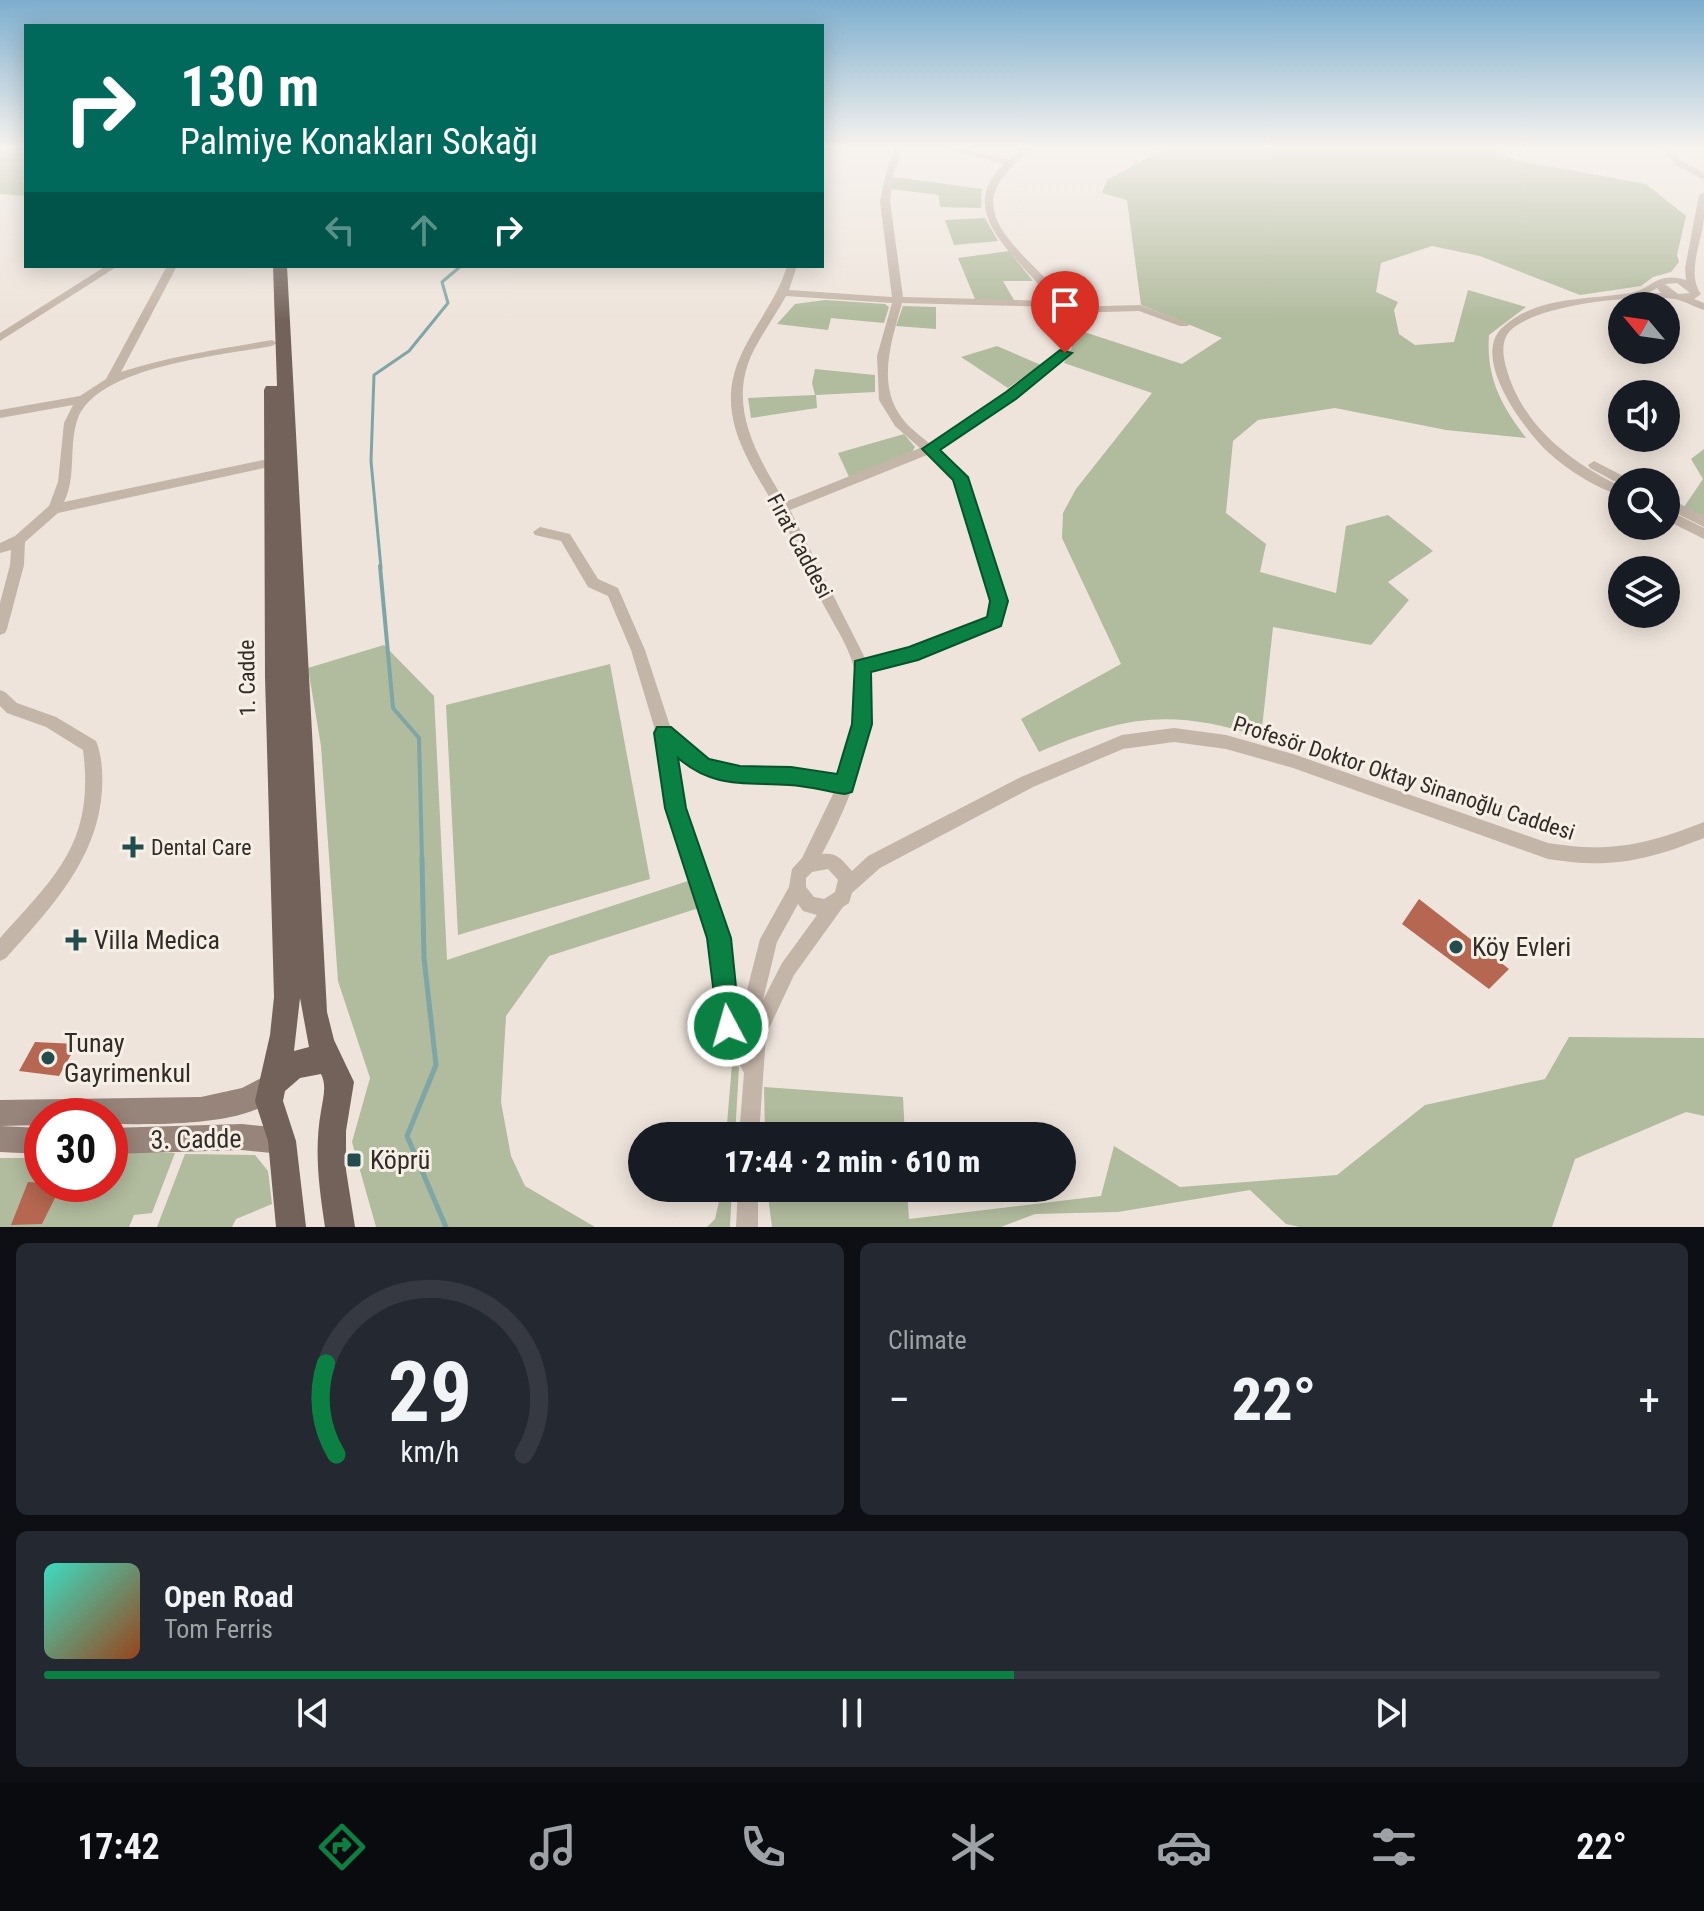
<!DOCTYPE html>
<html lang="en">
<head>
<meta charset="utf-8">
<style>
	body { margin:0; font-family:"Roboto Condensed",sans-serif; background:#242831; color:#f1f3f6; height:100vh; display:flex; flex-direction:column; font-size:30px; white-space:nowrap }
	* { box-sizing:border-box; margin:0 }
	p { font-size:26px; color:#9ea1a6 }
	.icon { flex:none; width:44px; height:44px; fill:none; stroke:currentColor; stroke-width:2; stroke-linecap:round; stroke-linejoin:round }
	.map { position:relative; height:1227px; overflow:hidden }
	.drawer { display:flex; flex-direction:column; gap:16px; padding:16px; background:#0d0f14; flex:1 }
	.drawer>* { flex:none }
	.guide { position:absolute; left:24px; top:24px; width:800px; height:244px; border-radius:0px; box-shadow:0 4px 20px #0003; background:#00695c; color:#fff; overflow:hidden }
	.needle { width:52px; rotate:299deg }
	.controls { position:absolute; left:1608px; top:292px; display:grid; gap:16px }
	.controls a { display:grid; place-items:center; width:72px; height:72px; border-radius:50%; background:#171b24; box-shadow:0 4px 20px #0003; font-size:40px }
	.speed { position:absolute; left:24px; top:1098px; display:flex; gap:16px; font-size:40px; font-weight:700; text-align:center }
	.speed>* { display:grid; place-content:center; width:104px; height:104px; border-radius:50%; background:#171b24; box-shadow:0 4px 20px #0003; line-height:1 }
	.speed .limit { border:12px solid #d22; background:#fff; color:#111 }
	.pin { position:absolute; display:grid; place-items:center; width:68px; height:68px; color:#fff; margin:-82px -34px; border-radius:50% 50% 50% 0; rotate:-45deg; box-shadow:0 0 8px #0007 }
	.pin .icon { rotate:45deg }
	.me { position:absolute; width:88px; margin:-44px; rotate:354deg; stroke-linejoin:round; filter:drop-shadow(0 0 6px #0008) }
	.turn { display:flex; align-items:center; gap:28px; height:168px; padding:0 24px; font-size:36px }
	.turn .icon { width:104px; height:104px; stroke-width:2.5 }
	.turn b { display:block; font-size:56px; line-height:68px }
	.lanes { display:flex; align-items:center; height:76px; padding:0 24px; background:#0003; justify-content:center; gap:40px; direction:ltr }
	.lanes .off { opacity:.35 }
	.big { font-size:60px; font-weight:800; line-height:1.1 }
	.drawer .widget { flex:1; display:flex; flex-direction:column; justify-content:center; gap:12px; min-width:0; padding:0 28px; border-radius:12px; background:#242831 }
	.drawer .dial { align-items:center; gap:0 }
	.dial svg { height:208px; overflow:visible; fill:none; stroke:#363941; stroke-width:7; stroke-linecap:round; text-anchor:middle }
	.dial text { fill:#f1f3f6; stroke:none }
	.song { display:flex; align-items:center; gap:24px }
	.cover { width:96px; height:96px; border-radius:12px; background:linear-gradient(135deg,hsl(170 70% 55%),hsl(20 70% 35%)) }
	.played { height:8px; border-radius:4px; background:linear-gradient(90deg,#0b8043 60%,#363941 60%) }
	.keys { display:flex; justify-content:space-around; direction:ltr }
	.heat { display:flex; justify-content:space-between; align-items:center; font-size:44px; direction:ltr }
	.drawer .tiles { flex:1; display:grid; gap:16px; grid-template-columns:1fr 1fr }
	.widget:last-child { grid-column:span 2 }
	.trip { position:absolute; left:628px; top:1122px; width:448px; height:80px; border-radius:40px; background:#171b24; box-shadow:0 4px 20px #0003; font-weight:800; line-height:80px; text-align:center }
	.menu { display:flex; height:128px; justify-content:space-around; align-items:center; background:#090b0e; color:#9ea1a6 }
	.menu .icon { width:56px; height:56px }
	.menu .selected { color:#0b8043 }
	.menu b { font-size:36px; color:#f1f3f6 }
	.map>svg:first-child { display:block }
	.green { fill:#b1bb9d }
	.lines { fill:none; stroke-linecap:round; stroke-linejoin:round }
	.stream-far2 { stroke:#7ea6a7; stroke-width:3 }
	.stream-far1 { stroke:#7ea6a7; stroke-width:4 }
	.stream { stroke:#7ea6a7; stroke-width:5 }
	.building { fill:#b56751 }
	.minor { fill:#c4b5a9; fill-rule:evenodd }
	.secondary { fill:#97847a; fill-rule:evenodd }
	.primary { fill:#72625a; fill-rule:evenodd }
	.route { fill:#0b8043; stroke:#07532c; stroke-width:2 }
	.poi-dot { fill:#234c4e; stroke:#f6efe6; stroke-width:3 }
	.labels { text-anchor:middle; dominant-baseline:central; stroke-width:6; stroke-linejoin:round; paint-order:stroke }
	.street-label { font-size:22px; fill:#322b27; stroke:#f6efe6 }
	.poi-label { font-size:22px; fill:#322b27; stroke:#f6efe6; text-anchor:start }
	.near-poi-label { font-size:26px; fill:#322b27; stroke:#f6efe6; text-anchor:start }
	.near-street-label { font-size:26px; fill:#322b27; stroke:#f6efe6 }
</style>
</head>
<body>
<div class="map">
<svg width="1704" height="1227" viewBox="0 0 1704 1227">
	<rect width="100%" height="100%" fill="#eee4db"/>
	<path class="green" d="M0,148H26V196L0,194Z
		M1165,148H1494L1516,160L1646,184L1686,216L1677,255L1679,262L1671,272L1653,277L1641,286L1580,295L1480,256L1432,246L1381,263L1376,292L1398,302L1394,310L1399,334L1415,345L1454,342L1468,290L1526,307L1489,335C1486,378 1501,405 1526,438L1446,430L1335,408L1258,420L1233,441L1226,513L1266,544L1260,572L1336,593L1346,526L1388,515L1433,551L1388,582L1409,600L1371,645L1273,627L1261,737C1170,708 1125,716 1039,752L1021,719L1121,664L1062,538L1063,513L1076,489L1152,393L1064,363L1072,347L1069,327L1182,364L1222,338L1141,305L1127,200L1102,193L1107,180Z
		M894,177L982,189L981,208L940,207L939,195L891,189Z
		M985,218L998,241L954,245L945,220Z
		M1009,251L1033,281H1003L1015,302L975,299L958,258Z
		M825,300L885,304L889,307L884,323L831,318L828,330L777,324L795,304Z
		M903,306L936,307V329L896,326Z
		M997,346L1041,365L1008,388L961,357Z
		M815,369L875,375V392L816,395L817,408L751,418L748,398L815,395L812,383Z
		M904,434L915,447L912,452L849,477L838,453Z
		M1704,449V518L1684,507L1703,479L1691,459Z
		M384,645L434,696L447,960L691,880L695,884L699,908L549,956L506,1016L501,1102L511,1156L525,1186L595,1227H376L352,1142L370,1078L338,981L321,746L308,668Z
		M610,664L650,879L458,935L446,705Z
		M1569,1037L1704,1038V1116L1686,1112L1575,1159L1552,1227H1300L1286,1224L1250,1190L1118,1212L1035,1214L1001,1227H772L767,1188H907L909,1219L1101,1196L1114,1146L1180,1187L1337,1175L1425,1105L1545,1079Z
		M732,1064L739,1067L735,1136H726Z
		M764,1087L903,1097L905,1136H765Z
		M137,1152L175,1153L152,1213L134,1215L129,1227H0V1158H42V1184H110V1154Z
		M185,1154L255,1155L268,1171L272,1204L236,1219L232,1227H157Z
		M722,1188H732L730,1227H707L715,1219Z"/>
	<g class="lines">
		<path class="stream-far2" d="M381,568L371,461L374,375L409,351L448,303L442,282L461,266"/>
		<path class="stream-far1" d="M380,566L393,708L419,738L422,860"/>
		<path class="stream" d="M422,858L424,958L436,1065L407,1136L446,1227"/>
	</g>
	<path class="building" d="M1419,899L1509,969L1489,989L1402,924Z
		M35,1042L77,1044L59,1076L19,1071Z
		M28,1182L62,1184L42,1224L11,1225Z"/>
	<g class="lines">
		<path class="minor" d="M895,148H903L894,173L890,201L903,297L1051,301C1025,260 950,215 1004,164L944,148H961L1009,160L1022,148H1031C1018,162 1001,173 995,192C983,227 1033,262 1052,286C1057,292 1061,300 1066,307L1140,305L1189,324L1188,326H1180L1139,311L1069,313L1071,331L1069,355L1015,399L937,450L966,477L1006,601L1000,625L916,658L869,671C877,735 852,798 822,854C838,852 842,860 852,871L868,856L1021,777L1122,735L1174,728L1226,735L1293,754L1548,843C1611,853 1645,845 1704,822V838C1645,861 1611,869 1548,859L1293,768L1226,749L1174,742L1123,749L1033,787L880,868L852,893L849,903L843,907L794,975L766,1035L759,1136H739L744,1073L719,1026L710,938L667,808L656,733L631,650L608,596L588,587L561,541L535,535L533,532L540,527L570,534L598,579L618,588L645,650L671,729L690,747L707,761L740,768L791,769L840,777C853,741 864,695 851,658C843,637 830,618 820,598C805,565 790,531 771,500C752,467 729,433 731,393C734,345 774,311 787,266H797L789,290L892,297L880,201L886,173ZM786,296L892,303L877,356L879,400L895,426L920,448L785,502C758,457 728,409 751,356C761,335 775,316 786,296ZM902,303L1056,307L1061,325L1060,352L1007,393L930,444C921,436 909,428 902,418C876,384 892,340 902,303ZM927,455L954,479L992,601L989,618L909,649L866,660L790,510ZM675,753C714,790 744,778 792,783C806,785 820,788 835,790L802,858L792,869L789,887L760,939L745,998L747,1041L737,1024L728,938L683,808ZM828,869L838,880L835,892L824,899L814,897L806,887V878L812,872ZM798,904L803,911L817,915L782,963L763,1000L777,942Z
			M1661,148H1670L1682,161L1704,173V180L1676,165Z
			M1704,192C1704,201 1704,210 1704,218C1702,241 1686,274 1701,294L1694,299L1704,303V310C1694,307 1685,301 1675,299C1639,294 1534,304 1509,332C1501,342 1503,356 1506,367C1522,426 1570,462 1622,487V496C1596,488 1569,471 1549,453C1525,431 1469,357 1503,327C1536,296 1589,300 1630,293C1652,290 1655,271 1686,280L1685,268L1699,195ZM1677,283L1690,293L1678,294L1665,284ZM1657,288L1661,293H1648Z
			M106,266H118L0,341V333Z
			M167,266H177L121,372C170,356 221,349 272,340L277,343L272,346C223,355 98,366 78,418C68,445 77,476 64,502L273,458L279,462L273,466L58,513L25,542L24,565L7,629L5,633L0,635V603L10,565L11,550L0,553V543L15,536L49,506L58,482L64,423L73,405L0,418V410L80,396L106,379Z
			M1594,461L1629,479L1631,482H1622L1621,485L1590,468L1588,465Z
			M1666,497L1704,516V527L1666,508Z
			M1666,509L1704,528V539L1666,520Z
			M0,690L5,692L17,703L56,717L96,741C102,755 103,775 102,790C98,859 50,909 6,958L0,961V938C57,875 95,841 83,750L46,727L7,713L0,706Z
			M738,1188H758V1227H736Z"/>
		<path class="secondary" d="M271,1073L280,1077L284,1086C266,1129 149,1124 110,1124V1116H42V1125L0,1126V1100L201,1097L242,1088Z
			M242,1124L282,1128L291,1132L295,1141L291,1150L282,1154L242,1150L110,1154V1128Z
			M0,1126L42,1128V1154L0,1152Z"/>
		<path class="primary" d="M273,266H287L327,1012L334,1040L354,1082L346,1131V1170L355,1227H325C319,1187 314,1151 321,1111C323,1098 327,1086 321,1074L300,1078L285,1091L283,1101L296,1141L306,1227H276L268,1141L255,1101L270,1035L274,997L265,677L264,390L266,386H277ZM300,998L309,1047L294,1051Z"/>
	</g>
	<linearGradient id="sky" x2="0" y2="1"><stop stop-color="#7daece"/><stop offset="0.46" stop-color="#f7f3ef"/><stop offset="1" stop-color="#f7f3ef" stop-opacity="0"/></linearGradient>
	<rect width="1704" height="320" fill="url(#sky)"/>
	<path class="route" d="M1060,350L1072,353L1016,399L940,450L968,477L1008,601L1001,626L918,660L871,672L872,724L852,792L845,794C826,791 808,786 789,785C745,782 714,789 678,758L686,808L731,938L740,1026L736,1035L728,1038L719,1035L707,938L665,808L654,733L657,727H671L709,759L740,766L791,767L837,774L852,724L855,661L909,647L987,617L990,601L953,480L922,449L1006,392Z"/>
	<g class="poi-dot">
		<path d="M129 835h8v8h8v8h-8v8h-8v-8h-8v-8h8z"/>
		<path d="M72 928h8v8h8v8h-8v8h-8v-8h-8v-8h8z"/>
		<circle cx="1456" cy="947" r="8"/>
		<circle cx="48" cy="1058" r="8"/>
		<rect x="346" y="1152" width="16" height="16" rx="4"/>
	</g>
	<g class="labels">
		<g class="street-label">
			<text transform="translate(800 546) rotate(62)">Fırat Caddesi</text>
			<text transform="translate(247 678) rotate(-91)">1. Cadde</text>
			<text transform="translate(1404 778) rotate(18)">Profesör Doktor Oktay Sinanoğlu Caddesi</text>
		</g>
		<g class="poi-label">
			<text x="151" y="847">Dental Care</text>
		</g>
		<g class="near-poi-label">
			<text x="94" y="940">Villa Medica</text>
			<text x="1472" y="947">Köy Evleri</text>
			<text x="64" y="1043">Tunay<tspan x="64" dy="30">Gayrimenkul</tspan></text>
			<text x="370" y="1160">Köprü</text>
		</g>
		<g class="near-street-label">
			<text transform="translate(196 1139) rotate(-1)">3. Cadde</text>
		</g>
	</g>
</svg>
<div class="controls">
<a><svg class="needle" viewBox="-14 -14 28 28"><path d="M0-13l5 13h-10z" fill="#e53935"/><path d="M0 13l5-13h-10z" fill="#9ea1a6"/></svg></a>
<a><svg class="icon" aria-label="sound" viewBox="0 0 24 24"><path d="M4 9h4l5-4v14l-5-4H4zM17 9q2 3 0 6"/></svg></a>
<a><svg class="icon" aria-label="search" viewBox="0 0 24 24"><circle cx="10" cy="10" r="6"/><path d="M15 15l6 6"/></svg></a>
<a><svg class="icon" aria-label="layers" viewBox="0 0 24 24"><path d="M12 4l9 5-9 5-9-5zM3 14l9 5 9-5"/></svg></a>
</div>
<div class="speed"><div class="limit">30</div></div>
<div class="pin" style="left:1065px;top:353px;background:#d93025"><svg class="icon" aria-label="arrive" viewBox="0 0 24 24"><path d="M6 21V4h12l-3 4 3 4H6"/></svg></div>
<svg class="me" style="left:728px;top:1026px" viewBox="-20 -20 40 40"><circle r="17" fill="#0b8043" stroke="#fff" stroke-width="3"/><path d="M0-11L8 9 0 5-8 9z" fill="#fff"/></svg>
<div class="trip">17:44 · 2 min · 610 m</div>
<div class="guide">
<div class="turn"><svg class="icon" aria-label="right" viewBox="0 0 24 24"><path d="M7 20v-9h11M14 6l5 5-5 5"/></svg><div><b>130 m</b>Palmiye Konakları Sokağı</div></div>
<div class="lanes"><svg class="icon off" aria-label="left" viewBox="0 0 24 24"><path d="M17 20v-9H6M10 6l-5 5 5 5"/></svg><svg class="icon off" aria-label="ahead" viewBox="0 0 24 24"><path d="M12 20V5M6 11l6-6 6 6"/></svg><svg class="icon" aria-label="right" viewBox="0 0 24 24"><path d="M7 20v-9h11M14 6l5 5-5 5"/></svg></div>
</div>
</div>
<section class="drawer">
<div class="tiles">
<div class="widget dial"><svg viewBox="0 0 100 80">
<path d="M14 69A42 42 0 1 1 86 69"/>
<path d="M14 69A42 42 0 0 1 10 34" stroke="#0b8043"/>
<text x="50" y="56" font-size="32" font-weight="700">29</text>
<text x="50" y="72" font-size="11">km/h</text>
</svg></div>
<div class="widget"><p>Climate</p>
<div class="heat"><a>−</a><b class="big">22°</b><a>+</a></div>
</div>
<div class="widget">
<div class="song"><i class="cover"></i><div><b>Open Road</b><p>Tom Ferris</p></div></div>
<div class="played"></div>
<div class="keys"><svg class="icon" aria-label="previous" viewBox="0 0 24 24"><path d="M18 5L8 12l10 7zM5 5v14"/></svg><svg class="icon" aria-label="pause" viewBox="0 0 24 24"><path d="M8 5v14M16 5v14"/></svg><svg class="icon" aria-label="next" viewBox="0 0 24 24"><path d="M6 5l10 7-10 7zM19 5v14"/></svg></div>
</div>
</div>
</section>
<nav class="menu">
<b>17:42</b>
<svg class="icon selected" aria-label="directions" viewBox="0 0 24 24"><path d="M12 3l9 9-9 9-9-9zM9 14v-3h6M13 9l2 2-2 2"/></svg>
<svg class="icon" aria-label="music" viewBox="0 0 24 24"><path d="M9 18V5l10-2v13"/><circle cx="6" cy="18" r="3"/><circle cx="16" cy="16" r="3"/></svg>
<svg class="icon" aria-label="phone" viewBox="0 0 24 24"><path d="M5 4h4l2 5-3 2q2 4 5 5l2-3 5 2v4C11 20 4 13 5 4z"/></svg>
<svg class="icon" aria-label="climate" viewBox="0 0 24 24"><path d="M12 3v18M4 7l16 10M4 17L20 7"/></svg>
<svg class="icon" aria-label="car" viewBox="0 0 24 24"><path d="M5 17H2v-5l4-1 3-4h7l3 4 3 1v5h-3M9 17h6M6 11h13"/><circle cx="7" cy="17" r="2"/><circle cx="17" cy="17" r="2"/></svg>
<svg class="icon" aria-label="filters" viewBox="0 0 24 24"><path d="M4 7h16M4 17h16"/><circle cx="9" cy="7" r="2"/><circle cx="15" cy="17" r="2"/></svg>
<b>22°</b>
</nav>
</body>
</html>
